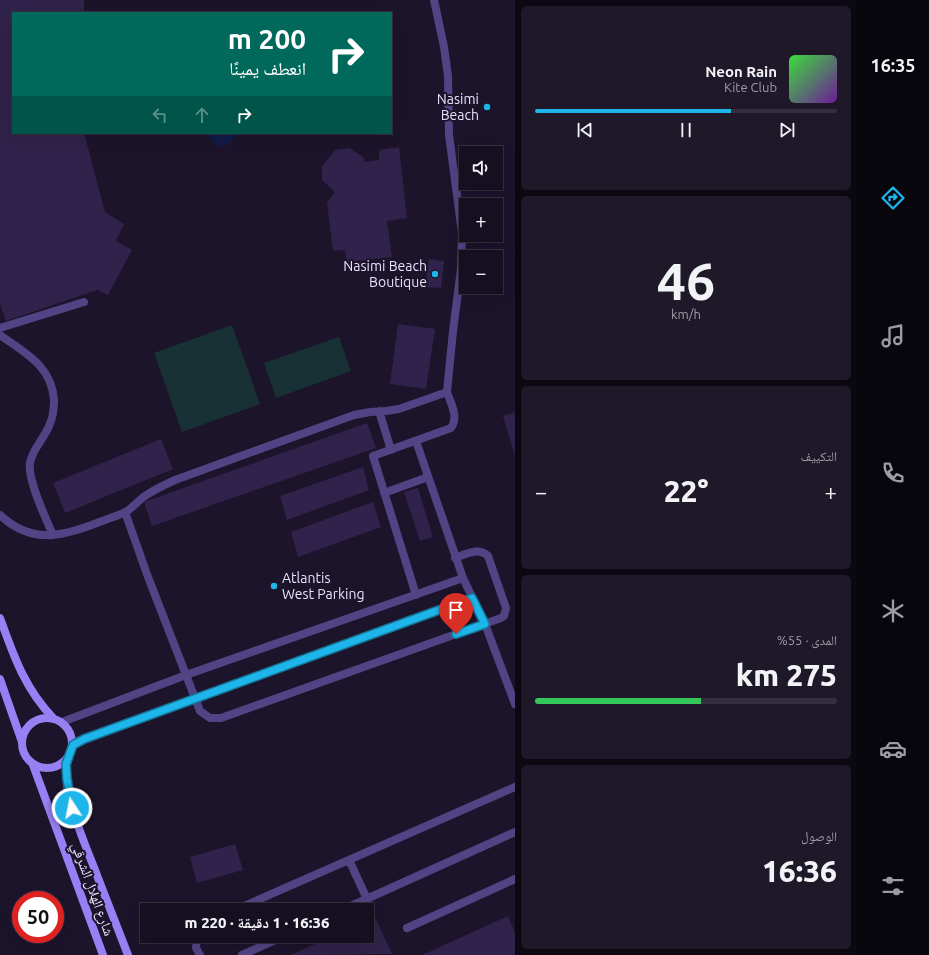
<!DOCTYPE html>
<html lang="ar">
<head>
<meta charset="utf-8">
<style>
	body { margin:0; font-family:Ubuntu,"Noto Naskh Arabic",sans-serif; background:#1e1829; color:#f1f3f6; direction:rtl; height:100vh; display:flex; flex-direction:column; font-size:15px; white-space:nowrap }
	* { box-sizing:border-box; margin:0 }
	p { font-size:13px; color:#9d9ca5 }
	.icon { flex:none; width:22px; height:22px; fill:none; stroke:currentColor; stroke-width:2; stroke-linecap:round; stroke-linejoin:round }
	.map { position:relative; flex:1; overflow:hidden; direction:ltr }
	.side { display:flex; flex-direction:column; gap:6px; padding:6px; background:#0c0812; width:342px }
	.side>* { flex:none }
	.top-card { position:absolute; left:12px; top:12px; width:380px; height:122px; border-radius:0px; box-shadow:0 4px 16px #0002,0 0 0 1px #342f3e; direction:rtl; background:#00695c; color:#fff; overflow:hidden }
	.buttons { position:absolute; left:459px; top:146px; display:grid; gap:8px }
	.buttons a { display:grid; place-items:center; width:44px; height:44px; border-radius:0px; background:#150f20; box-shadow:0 4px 16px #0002,0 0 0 1px #342f3e; font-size:20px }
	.speed { position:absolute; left:12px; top:891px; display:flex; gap:8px; font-size:20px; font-weight:700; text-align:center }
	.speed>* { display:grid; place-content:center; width:52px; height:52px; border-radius:50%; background:#150f20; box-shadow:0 4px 16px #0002,0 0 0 1px #342f3e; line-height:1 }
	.speed .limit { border:6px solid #d22; background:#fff; color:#111 }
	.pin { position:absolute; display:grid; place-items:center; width:34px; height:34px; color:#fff; margin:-41px -17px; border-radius:50% 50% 50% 0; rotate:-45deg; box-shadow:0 0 4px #0007 }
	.pin .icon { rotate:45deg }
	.me { position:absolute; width:44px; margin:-22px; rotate:349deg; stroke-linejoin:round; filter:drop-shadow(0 0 3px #0008) }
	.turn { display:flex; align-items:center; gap:14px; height:84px; padding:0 20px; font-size:18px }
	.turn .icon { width:52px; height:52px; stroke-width:2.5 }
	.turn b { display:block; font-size:28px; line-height:34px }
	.lanes { display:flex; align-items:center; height:38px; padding:0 20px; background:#0003; justify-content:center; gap:20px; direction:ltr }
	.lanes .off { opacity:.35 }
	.big { font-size:30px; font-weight:800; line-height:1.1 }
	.side .card { flex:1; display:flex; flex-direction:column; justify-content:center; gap:6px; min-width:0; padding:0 14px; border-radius:6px; background:#1e1829 }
	.side .dial { align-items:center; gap:0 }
	.dial b { font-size:52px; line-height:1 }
	.song { display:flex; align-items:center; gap:12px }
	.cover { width:48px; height:48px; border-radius:6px; background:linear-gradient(135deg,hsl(120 70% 55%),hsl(280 70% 35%)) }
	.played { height:4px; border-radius:2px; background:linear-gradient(90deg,#1eb5ea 65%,#342f3e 65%) }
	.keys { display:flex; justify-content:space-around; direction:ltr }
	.heat { display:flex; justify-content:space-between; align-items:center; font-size:22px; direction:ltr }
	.charge { height:6px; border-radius:3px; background:linear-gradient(90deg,#34c759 55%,#342f3e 0) }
	.trip { position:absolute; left:140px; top:903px; width:234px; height:40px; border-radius:0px; background:#150f20; box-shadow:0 4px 16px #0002,0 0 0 1px #342f3e; font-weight:800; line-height:40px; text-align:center; direction:rtl }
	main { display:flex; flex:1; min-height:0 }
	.tabs { display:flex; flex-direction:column; width:72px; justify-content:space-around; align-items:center; background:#08060d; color:#9d9ca5 }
	.tabs .icon { width:28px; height:28px }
	.tabs .selected { color:#1eb5ea }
	.tabs b { font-size:18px; color:#f1f3f6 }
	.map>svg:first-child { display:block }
	.green { fill:#183134 }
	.water { fill:#111c47 }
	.building { fill:#30224a }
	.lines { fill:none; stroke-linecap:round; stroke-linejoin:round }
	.lane { stroke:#514485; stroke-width:8 }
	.street { stroke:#514485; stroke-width:8 }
	.secondary { stroke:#9680f3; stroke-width:8 }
	.route-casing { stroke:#147698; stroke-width:10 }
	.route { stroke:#1eb5ea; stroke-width:7 }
	.poi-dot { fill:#1eb5ea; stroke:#1c142b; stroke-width:1.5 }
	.labels { text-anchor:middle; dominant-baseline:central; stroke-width:4; stroke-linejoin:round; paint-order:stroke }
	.poi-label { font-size:14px; fill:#e8e1fc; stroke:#1c142b; text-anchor:end }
	.street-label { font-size:14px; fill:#e8e1fc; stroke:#1c142b }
</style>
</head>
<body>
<main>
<nav class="tabs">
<b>16:35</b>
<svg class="icon selected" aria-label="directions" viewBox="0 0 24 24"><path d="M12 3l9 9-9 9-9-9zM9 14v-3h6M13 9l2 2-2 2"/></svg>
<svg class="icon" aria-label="music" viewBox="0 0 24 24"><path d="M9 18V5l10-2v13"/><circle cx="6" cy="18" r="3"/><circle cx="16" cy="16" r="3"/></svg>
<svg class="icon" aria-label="phone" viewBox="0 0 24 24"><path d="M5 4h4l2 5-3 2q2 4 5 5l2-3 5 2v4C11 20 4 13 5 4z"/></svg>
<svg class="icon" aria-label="climate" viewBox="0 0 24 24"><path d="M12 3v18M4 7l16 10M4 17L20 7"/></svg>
<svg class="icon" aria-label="car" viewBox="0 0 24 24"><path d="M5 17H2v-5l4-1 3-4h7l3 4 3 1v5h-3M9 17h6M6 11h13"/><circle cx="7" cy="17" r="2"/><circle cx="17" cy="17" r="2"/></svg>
<svg class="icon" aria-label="filters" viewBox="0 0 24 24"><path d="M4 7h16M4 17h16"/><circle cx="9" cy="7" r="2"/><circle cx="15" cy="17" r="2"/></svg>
</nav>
<section class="side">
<div class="card">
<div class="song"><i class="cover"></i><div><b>Neon Rain</b><p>Kite Club</p></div></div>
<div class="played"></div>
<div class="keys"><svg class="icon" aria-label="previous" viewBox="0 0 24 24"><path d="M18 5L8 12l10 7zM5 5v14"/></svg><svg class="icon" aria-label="pause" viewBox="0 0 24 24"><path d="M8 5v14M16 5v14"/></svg><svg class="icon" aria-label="next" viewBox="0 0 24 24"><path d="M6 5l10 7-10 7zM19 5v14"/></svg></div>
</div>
<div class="card dial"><b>46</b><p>km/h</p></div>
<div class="card"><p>التكييف</p>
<div class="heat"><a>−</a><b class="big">22°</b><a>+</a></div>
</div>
<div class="card"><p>المدى · 55%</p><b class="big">275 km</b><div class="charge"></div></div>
<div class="card"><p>الوصول</p><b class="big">16:36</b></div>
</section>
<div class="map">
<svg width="515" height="955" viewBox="0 0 515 955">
	<rect width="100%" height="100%" fill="#1c142b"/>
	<path class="green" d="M232,325L260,404L182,432L154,353Z
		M339,337L351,371L276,398L264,363Z"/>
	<path class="water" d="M208,133H236C231,149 212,151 208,133Z"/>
	<path class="building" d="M0,0H84V13H13V133H84L105,212L124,224L116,241L132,250L108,295L97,290L6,321L0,304Z
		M399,147L407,218L387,221L392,257L347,262L345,250L333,251L327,203L335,192L322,180V166L335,150L350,148L363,157L365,162L379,160V150Z
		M429,259L444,261L441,288L425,287Z
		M398,324L435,329L426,389L390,384Z
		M515,412V456L503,416Z
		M367,423L376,448L152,526L144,502Z
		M161,439L173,469L65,513L53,483Z
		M363,467L369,490L287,520L280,496Z
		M418,488L433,537L420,541L404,492Z
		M373,502L381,527L298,557L291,532Z
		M235,844L243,870L197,883L190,857Z
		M508,916L515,932V955H422Z
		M375,917L392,954L291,955L333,936H367V921Z"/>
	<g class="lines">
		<path class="lane" d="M0,328L84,302
			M0,335C25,353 52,366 54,400C54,408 53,418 49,426C44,439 32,449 30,463C27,479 46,519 53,535
			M379,411L391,450
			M416,441L463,578L485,624L515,704
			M384,493L428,477
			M125,512L148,577L200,711L210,718H221L501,618L504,616L506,608L488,556C478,547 466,554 455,558
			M0,515C31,544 61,537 97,523C107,519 117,516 126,512C133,507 138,501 145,496C154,490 164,485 175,480L354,415L370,412L386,411L399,409L447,392C451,404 459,417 451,428L373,456L416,595
			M62,722L186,675L463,578
			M73,745L91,737L472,598
			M349,860L367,899
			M235,910L515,787
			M342,910L515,832
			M407,928L515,879
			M197,936L196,948L200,955
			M242,955L284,936"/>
		<path class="street" d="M434,0L444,47L448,76L449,135L462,233L461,269L453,331L447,392"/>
		<path class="secondary" d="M0,618C14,657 25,689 54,719
			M0,679L22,742
			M22 743a25 25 0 1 1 50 0a25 25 0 1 1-50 0Z
			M69,758C57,785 88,850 98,878C108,903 118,929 128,955
			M33,765L103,955"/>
	</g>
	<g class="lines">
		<g class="route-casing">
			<path id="route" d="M72,808L67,779L66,764L73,745L84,739L472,598L485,624L456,634"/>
		</g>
		<use href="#route" class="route"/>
	</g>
	<g class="poi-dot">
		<circle cx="487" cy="107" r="4"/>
		<circle cx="435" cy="274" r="4"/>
		<circle cx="274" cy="586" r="4"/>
	</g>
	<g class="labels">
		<g class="poi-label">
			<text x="479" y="99">Nasimi<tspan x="479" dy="16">Beach</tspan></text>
			<text x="427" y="266">Nasimi Beach<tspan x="427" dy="16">Boutique</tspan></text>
			<text x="282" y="578" text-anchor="start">Atlantis<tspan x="282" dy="16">West Parking</tspan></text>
		</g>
		<g class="street-label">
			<text transform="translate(93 889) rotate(70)">شارع الهلال الشرقي</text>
		</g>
	</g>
</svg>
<div class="buttons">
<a><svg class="icon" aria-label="sound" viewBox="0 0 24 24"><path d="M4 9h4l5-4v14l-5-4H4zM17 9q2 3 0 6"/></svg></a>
<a>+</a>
<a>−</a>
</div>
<div class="speed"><div class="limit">50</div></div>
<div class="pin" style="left:456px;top:634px;background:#d93025"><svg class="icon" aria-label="arrive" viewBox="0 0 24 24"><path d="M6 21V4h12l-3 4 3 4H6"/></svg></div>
<svg class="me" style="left:72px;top:808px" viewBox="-20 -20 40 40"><circle r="17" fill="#1eb5ea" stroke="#fff" stroke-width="3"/><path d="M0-11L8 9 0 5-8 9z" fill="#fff"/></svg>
<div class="trip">16:36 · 1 دقيقة · 220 m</div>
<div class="top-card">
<div class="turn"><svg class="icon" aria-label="right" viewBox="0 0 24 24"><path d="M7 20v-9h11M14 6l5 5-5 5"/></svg><div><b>200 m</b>انعطف يمينًا</div></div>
<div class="lanes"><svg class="icon off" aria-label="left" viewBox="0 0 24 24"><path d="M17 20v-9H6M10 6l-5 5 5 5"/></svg><svg class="icon off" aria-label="ahead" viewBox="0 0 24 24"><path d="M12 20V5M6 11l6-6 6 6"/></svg><svg class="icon" aria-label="right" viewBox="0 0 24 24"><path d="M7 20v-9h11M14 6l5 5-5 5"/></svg></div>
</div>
</div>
</main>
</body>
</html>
